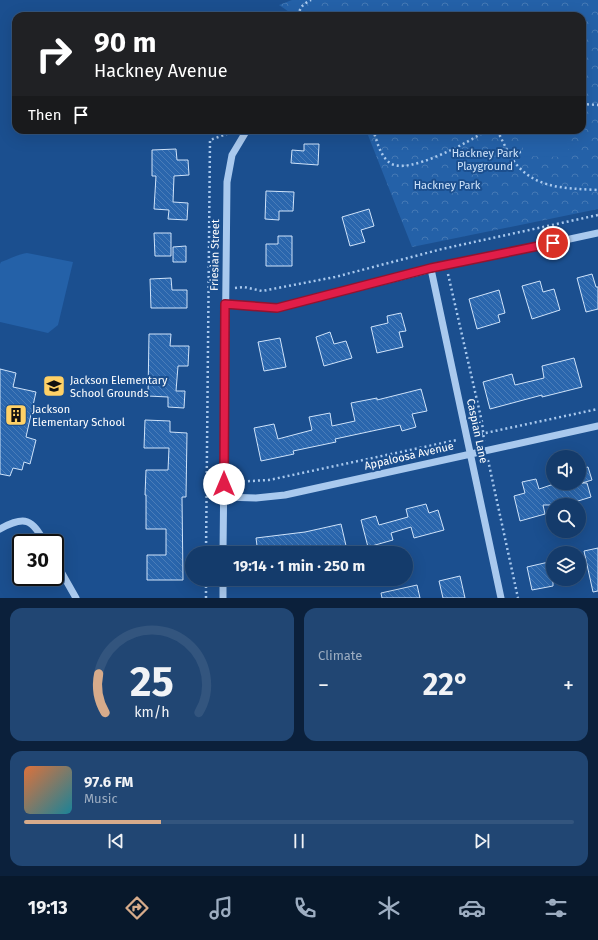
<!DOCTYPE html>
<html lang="en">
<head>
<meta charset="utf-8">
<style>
	body { margin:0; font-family:"Fira Sans",sans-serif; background:#214673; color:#f1f3f6; height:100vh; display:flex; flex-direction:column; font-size:15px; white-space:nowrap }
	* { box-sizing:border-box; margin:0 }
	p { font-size:13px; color:#9dadc1 }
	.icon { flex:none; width:22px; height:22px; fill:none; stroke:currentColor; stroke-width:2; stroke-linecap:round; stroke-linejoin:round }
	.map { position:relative; height:598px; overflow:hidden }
	.sheet { display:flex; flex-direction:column; gap:10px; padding:10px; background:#0b203b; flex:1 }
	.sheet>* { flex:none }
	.hud { position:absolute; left:12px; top:12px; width:574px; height:122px; border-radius:12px; box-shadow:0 4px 16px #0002,0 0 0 1px #33557e; background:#202124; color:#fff; overflow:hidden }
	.buttons { position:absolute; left:546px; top:450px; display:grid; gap:8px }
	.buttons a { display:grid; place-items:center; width:40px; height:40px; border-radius:50%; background:#143b6b; box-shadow:0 4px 16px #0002,0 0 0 1px #33557e; font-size:20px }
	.speed { position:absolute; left:12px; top:534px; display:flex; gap:8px; font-size:20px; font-weight:700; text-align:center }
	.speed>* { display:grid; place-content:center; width:52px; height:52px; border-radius:50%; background:#143b6b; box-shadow:0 4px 16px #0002,0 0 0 1px #33557e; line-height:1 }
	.speed .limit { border:2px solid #111; border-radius:6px; background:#fff; color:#111 }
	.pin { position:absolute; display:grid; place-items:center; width:34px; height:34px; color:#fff; margin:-17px; border:2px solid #fff; border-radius:50%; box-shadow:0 1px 4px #0007 }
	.me { position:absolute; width:44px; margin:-22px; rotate:0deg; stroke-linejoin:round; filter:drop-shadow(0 0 3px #0008) }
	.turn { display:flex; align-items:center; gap:14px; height:84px; padding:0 16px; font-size:18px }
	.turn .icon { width:52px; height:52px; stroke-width:2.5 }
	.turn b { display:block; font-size:28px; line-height:34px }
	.then { display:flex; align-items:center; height:38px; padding:0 16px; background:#0003; gap:8px; font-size:15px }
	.big { font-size:30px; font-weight:700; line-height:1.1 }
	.sheet .widget { flex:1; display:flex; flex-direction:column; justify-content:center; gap:6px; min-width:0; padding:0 14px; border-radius:12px; background:#214673 }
	.sheet .dial { align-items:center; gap:0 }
	.dial svg { height:104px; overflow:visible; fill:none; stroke:#33557e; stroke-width:7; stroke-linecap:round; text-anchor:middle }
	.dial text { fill:#f1f3f6; stroke:none }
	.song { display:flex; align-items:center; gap:12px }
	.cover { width:48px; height:48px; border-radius:6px; background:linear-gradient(135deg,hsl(20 70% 55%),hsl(190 70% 35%)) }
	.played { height:4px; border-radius:2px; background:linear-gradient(90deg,#d6ab8b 25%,#33557e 25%) }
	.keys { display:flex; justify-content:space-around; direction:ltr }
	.heat { display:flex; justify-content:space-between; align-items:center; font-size:22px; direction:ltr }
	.sheet .tiles { flex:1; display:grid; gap:10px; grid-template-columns:1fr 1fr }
	.widget:last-child { grid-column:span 2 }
	.trip { position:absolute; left:185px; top:546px; width:228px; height:40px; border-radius:20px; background:#143b6b; box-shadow:0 4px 16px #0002,0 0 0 1px #33557e; font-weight:700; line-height:40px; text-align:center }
	.menu { display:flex; height:64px; justify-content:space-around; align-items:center; background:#08182b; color:#9dadc1 }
	.menu .icon { width:28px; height:28px }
	.menu .on { color:#d6ab8b }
	.menu b { font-size:18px; color:#f1f3f6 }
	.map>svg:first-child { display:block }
	.forest { fill:url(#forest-crowns) }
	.garden { fill:#2461a8 }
	.building { fill:url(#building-back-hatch); stroke:#cfe3fa }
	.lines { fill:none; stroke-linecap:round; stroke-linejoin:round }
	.path { stroke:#a9c9ee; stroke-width:2.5; stroke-dasharray:2 3; stroke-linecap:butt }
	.minor { stroke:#a9c9ee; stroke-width:7 }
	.route-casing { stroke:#92132f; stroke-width:10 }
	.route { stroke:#e11d48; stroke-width:7 }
	.labels { text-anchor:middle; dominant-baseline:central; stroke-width:4; stroke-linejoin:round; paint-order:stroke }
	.park-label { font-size:11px; fill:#cfe3fa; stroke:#1b4f8f }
	.street-label { font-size:11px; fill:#fff; stroke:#1b4f8f }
	.poi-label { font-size:11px; fill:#fff; stroke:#1b4f8f; text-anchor:start }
</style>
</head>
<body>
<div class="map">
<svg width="598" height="598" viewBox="0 0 598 598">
	<defs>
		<pattern id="forest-crowns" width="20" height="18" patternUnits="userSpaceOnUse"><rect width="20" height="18" fill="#2461a8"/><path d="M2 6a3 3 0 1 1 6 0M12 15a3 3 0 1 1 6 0" fill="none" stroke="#4579b5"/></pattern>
		<pattern id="building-back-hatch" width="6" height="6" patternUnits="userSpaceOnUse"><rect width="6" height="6" fill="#2a66ad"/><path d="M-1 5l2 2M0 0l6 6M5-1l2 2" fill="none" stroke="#4a7db9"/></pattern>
	</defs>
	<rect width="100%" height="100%" fill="#1b4f8f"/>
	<path class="forest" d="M292,0H598V209L412,247L366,130H582V16H295L279,5Z"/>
	<path class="garden" d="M523,130H568V157L523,156Z
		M27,253L73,262L58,325L48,333L0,322V264L1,262C10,259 18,254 27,253Z"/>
	<path class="building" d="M304,144H319L318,165L291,163L292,150L304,151Z
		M176,149L177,160H188L189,175L174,176L173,202L188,203L187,220L168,219L169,210L154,209L156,176H152V150Z
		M266,191L294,192L293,211H279V220L265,219Z
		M369,209L374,226L361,230L365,242L350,246L342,217Z
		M154,233H171V256H155Z
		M278,236H292V266H266V244H278Z
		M186,246V262H173V247Z
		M592,274L596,287H598V309L586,312L577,278Z
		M171,278L172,290H187V308H151L150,279Z
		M540,281L543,292L554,289L560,310L532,319L522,286Z
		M499,290L505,313L498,315L500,322L477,329L469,299Z
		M401,313L406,331L399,332L403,347L377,353L371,327L388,323L387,316Z
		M330,332L334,344L346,341L352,358L324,366L316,337Z
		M149,334H171L170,346H189L188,366H178L176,391H185L184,408L168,407V397L148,396Z
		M280,338L286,367L264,371L258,342Z
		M574,358L582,387L542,397V395L490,409L483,382L512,374L515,385L544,378L542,366Z
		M0,369L16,373L13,387L36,392L26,437L36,440L30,464L24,462L22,470L13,468L10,476L0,474Z
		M421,389L427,411L412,414L416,427L402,431L400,425L335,439L336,442L293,451L294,454L261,461L254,428L274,424L278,439L312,430L309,417L330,413L332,426L355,421L351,403L377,398V400Z
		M145,420L170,421V432L187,433L186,497H182L183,580H147V555H166V529H146V495H145L146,470H168L169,448H144Z
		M588,467L592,480L582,483H587L591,497L565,505H543L545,514L520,521L514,496L525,493L522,482L536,479L539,489L557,483H579V469Z
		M426,504L429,513L438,510L444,530L414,538L411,527L391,533L393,540L368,547L361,520L376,516L379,525L408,517L406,509Z
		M341,524L347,550L329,553H320L319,547L308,549V547L282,550V553H258L256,538L305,532Z
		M598,548V591L593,592L584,551Z
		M553,561V586L532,590L527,567Z
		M460,576L465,598H443L439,581Z
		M417,585L420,598H382L381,593Z"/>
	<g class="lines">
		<path class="path" d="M300,16C298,7 304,4 311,0
			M582,104L598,105
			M373,130C377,141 380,156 390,163C407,176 471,141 487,130
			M499,130L500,136L509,154
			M521,152L509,154C530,189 561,188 598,190
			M448,274L482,422L484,441
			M235,288L244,287L262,291L335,277L442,249L598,215
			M476,435L598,409
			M488,460L518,598
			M233,482L269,480L457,440
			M206,553L210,140L235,131
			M206,598V579"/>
		<path class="minor" d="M431,269L501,598
			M225,304L277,308L431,269L598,233
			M224,497L256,498L285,495L598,426
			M0,529C25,515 32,519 45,543
			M223,553L227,182L232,155L247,130
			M55,561L76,598
			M223,598V579"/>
	</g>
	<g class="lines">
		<g class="route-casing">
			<path id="route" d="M224,484L225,304L277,308L431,268L553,243"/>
		</g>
		<use href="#route" class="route"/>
	</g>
	<defs>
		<g id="school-square" transform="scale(1.15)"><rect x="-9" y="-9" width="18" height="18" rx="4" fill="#ffd166" stroke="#1b4f8f"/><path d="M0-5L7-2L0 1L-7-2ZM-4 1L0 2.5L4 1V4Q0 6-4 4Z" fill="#111"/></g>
		<g id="building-square" transform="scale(1.15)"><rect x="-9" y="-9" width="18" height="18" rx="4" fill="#ffd166" stroke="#1b4f8f"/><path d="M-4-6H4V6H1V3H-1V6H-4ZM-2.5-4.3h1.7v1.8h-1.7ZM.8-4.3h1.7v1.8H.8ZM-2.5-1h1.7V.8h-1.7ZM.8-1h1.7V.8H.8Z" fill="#111"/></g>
	</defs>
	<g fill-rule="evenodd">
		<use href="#school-square" x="54" y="386"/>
		<use href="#building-square" x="16" y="415"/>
	</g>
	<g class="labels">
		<g class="park-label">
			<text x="485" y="153">Hackney Park<tspan x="485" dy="13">Playground</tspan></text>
			<text x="447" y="185">Hackney Park</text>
		</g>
		<g class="street-label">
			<text transform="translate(215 255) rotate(-89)">Friesian Street</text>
			<text transform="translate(477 431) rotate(78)">Caspian Lane</text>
			<text transform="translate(409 456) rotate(-13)">Appaloosa Avenue</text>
		</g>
		<g class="poi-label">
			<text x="70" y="380">Jackson Elementary<tspan x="70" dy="13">School Grounds</tspan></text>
			<text x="32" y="409">Jackson<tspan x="32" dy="13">Elementary School</tspan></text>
		</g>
	</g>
</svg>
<div class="buttons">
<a><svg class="icon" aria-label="sound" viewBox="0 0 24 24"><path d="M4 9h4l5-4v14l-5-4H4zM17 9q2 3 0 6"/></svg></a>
<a><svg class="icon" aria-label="search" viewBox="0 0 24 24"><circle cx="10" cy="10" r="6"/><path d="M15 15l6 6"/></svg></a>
<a><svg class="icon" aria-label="layers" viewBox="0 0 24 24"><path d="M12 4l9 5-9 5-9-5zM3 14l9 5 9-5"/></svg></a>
</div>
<div class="speed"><div class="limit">30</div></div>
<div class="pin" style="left:553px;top:243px;background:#d93025"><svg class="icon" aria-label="arrive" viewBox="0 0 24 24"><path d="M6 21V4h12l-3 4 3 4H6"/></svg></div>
<svg class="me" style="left:224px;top:484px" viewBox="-20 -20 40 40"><circle r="19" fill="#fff"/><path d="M0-13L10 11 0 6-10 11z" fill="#e11d48"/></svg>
<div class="trip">19:14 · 1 min · 250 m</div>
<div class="hud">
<div class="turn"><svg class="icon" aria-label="right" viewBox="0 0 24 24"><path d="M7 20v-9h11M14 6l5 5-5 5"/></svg><div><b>90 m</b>Hackney Avenue</div></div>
<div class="then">Then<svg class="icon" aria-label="arrive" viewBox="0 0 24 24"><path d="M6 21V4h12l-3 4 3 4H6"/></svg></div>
</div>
</div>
<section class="sheet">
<div class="tiles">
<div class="widget dial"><svg viewBox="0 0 100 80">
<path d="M14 69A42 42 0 1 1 86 69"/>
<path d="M14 69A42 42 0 0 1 9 39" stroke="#d6ab8b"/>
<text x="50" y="56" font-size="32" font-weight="700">25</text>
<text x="50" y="72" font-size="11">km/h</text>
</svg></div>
<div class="widget"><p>Climate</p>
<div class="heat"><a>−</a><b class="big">22°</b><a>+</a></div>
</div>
<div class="widget">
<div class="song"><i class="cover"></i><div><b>97.6 FM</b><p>Music</p></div></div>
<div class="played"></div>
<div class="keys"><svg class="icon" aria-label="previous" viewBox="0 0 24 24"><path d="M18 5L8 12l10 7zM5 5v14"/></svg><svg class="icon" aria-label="pause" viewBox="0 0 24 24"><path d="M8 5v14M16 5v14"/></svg><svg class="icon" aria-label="next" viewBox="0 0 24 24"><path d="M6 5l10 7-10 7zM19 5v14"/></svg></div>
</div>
</div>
</section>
<nav class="menu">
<b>19:13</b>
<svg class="icon on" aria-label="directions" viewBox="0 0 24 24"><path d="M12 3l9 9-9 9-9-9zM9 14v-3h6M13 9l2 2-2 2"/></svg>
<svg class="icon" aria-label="music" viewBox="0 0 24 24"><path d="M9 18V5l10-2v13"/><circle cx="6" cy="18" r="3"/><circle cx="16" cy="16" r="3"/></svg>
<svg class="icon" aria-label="phone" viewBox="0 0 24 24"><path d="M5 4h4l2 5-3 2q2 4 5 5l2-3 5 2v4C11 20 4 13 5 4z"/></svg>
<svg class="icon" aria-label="climate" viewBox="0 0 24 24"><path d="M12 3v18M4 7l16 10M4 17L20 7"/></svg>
<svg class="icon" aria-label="car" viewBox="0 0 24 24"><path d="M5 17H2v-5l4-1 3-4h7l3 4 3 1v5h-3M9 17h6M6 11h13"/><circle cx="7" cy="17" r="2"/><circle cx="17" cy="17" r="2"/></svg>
<svg class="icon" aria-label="filters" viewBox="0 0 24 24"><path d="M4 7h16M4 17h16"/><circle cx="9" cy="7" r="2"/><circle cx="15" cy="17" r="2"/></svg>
</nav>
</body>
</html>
